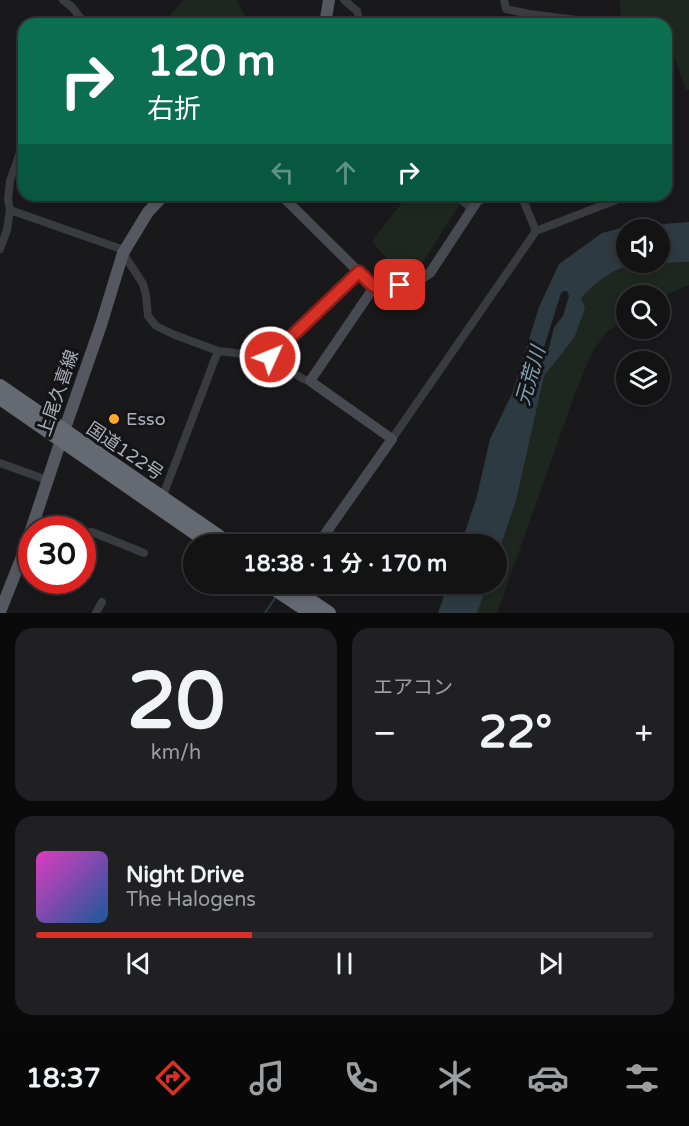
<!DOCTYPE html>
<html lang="ja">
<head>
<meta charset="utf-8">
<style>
	body { margin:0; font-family:"Varela Round","Noto Sans JP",sans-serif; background:#202022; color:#f1f3f6; height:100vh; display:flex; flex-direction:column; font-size:22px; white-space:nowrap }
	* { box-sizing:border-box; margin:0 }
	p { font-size:20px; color:#9d9ea0 }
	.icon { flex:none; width:33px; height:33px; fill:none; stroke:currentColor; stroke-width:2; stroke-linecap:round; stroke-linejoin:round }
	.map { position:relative; height:613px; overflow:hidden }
	.details { display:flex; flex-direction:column; gap:15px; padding:15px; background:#0a0a0b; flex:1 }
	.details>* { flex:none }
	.top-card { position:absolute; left:18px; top:18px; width:654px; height:183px; border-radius:18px; box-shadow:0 3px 9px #0003,0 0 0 2px #323234; background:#0b6e4f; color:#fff; overflow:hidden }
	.tools { position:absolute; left:616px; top:219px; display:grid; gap:12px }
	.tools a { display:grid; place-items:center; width:54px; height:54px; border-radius:50%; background:#131314; box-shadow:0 3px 9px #0003,0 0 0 2px #323234; font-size:30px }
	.speed { position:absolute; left:18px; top:516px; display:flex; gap:12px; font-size:30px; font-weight:700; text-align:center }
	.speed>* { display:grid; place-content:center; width:78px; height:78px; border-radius:50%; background:#131314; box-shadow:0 3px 9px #0003,0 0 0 2px #323234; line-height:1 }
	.speed .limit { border:9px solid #d22; background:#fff; color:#111 }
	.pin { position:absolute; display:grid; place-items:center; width:51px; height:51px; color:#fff; margin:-26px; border-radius:12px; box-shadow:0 3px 9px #0006 }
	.me { position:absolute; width:66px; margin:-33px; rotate:46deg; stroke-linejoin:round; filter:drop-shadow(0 0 4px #0008) }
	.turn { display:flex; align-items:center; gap:21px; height:126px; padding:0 30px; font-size:27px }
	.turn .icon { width:78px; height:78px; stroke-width:2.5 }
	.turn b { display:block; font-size:42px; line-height:51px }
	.lanes { display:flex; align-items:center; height:57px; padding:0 30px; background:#0003; justify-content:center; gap:30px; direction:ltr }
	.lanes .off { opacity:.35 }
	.big { font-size:45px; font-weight:700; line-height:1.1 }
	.details .tile { flex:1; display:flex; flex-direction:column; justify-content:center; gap:9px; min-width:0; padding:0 21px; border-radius:18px; background:#202022 }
	.details .dial { align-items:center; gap:0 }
	.dial b { font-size:78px; line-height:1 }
	.song { display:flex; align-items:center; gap:18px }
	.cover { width:72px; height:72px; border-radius:9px; background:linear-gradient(135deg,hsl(310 70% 55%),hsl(210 70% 35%)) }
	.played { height:6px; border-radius:3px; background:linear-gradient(90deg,#d93025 35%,#323234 35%) }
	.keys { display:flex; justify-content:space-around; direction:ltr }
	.heat { display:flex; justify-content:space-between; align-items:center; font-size:33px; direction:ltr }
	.details .tiles { flex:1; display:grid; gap:15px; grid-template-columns:1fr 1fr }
	.tile:last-child { grid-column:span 2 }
	.trip { position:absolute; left:183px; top:534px; width:324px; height:60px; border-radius:30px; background:#131314; box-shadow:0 3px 9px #0003,0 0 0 2px #323234; font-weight:700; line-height:60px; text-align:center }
	.dock { display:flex; height:96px; justify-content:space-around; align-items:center; background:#080808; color:#9d9ea0 }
	.dock .icon { width:42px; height:42px }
	.dock .on { color:#d93025 }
	.dock b { font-size:27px; color:#f1f3f6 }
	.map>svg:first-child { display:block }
	.green { fill:#1e271f }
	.water { fill:#2d3a41; fill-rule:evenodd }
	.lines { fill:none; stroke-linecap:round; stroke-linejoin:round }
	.stream { stroke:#2d3a41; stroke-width:2 }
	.street { stroke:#393b41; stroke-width:8 }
	.secondary { stroke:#474a51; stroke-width:10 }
	.primary { stroke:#555860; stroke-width:12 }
	.highway { stroke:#656972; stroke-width:14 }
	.route-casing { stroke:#8d1f18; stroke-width:15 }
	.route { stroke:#d93025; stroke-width:10 }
	.poi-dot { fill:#ffa82d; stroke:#141416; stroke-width:2 }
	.labels { text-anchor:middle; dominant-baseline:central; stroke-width:6; stroke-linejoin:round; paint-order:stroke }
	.street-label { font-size:18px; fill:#aab1bc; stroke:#141416 }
	.poi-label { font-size:18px; fill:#aab1bc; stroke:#141416; text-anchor:start }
	.water-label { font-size:20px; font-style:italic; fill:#7fa2b9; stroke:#141416 }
</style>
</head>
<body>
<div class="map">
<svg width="689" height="613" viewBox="0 0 689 613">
	<rect width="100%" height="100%" fill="#19191b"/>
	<path class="green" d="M184,0H236L250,24H169L165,20Z
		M620,0H689V90H686L675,59L666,52V24H621Z
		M408,195H467L468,196L458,207L418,270L398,272L372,241Z
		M689,262V285L660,297V296H627V317L606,333L592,352L576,391L497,613H477L488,584H496L497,557L516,501L544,376L574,338L580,298L592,286L609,274L634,265Z"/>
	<path class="water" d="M689,222V262C672,263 654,263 637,265C615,267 595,282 581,298L585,309L574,338L544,376L516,501L497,557L496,544H461L477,496L490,439L512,394L539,307L559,264L602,233L625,227ZM627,230H660V262H627ZM564,291H567L569,296L563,316L554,327L549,348L540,360L561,293Z
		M448,584H488L477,613H438Z"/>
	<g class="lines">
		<path class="stream" d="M265,613L275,598"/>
		<path class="street" d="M63,0L72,7L85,24
			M344,0L357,11L359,20L356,24
			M504,0L506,9L529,14L609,24
			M457,195L471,209
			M10,210L124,250
			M536,231L629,195
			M0,249L7,230L10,210L8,199L10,181L24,141
			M123,253L143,284L146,295L148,316L156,326L175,335L218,351L270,357L303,379L310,381
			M270,357L359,271
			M392,439L536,231L521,195
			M0,463L47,480
			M162,498L218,351
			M82,533L92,532L144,553
			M96,613L102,602"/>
		<path class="secondary" d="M281,195L374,287C388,292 418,282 430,273L478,200L491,195
			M318,544L392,439L310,381L374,287"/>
		<path class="primary" d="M325,24L329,0
			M0,612L23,554L64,431L101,325L123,253L148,212L164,195"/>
		<path class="highway" d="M0,386L230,544
			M0,398L211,544
			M267,584L311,613
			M286,584L329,613"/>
	</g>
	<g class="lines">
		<g class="route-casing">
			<path id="route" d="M270,357L359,272C377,290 375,291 400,285"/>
		</g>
		<use href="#route" class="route"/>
	</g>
	<circle class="poi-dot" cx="114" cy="419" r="6"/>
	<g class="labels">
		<g class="street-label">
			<text transform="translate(58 393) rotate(-71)">上尾久喜線</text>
			<text transform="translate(125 451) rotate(34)">国道122号</text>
		</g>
		<g class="poi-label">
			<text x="126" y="419">Esso</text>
		</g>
		<g class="water-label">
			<text transform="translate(531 376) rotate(-74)">元荒川</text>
		</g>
	</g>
</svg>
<div class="tools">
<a><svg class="icon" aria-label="sound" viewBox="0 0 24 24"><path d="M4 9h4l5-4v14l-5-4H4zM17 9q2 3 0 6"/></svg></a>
<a><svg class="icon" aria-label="search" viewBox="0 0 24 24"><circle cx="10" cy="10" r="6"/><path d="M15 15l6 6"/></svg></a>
<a><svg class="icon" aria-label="layers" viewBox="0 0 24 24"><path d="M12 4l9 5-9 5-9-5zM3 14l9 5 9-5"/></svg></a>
</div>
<div class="speed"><div class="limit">30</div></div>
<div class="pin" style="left:400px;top:285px;background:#d93025"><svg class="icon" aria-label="arrive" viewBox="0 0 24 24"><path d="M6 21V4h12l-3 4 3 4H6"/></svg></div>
<svg class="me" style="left:270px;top:357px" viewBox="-20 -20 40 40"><circle r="17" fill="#d93025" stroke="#fff" stroke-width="3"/><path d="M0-11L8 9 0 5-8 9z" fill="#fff"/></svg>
<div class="trip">18:38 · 1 分 · 170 m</div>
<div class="top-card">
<div class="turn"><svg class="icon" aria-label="right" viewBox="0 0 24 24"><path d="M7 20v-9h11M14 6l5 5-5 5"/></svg><div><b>120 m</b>右折</div></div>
<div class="lanes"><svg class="icon off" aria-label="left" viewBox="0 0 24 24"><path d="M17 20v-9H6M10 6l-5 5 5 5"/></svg><svg class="icon off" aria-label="ahead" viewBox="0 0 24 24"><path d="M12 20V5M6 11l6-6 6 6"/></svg><svg class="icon" aria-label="right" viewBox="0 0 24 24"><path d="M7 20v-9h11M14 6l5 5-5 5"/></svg></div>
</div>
</div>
<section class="details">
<div class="tiles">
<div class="tile dial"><b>20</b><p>km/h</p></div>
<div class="tile"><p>エアコン</p>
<div class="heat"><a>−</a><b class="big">22°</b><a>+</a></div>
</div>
<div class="tile">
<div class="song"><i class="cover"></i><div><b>Night Drive</b><p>The Halogens</p></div></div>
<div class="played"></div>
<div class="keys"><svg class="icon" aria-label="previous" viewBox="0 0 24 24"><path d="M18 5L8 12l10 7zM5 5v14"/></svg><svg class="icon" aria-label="pause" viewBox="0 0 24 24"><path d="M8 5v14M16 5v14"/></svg><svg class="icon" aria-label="next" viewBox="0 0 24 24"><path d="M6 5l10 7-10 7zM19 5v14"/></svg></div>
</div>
</div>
</section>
<nav class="dock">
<b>18:37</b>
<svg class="icon on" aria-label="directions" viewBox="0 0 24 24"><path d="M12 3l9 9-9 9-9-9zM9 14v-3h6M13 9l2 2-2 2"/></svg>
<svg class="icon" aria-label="music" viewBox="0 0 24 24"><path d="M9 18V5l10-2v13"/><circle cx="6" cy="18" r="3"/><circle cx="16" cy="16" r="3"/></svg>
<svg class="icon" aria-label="phone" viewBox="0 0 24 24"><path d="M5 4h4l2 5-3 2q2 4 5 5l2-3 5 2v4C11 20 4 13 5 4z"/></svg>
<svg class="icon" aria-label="climate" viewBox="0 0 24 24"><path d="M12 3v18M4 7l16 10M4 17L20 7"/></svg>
<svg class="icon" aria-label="car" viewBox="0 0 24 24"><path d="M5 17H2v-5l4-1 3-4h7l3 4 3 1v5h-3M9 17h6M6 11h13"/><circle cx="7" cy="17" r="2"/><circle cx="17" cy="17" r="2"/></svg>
<svg class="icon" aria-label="filters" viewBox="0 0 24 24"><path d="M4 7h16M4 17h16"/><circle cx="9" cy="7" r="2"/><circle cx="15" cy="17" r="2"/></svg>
</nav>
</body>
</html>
